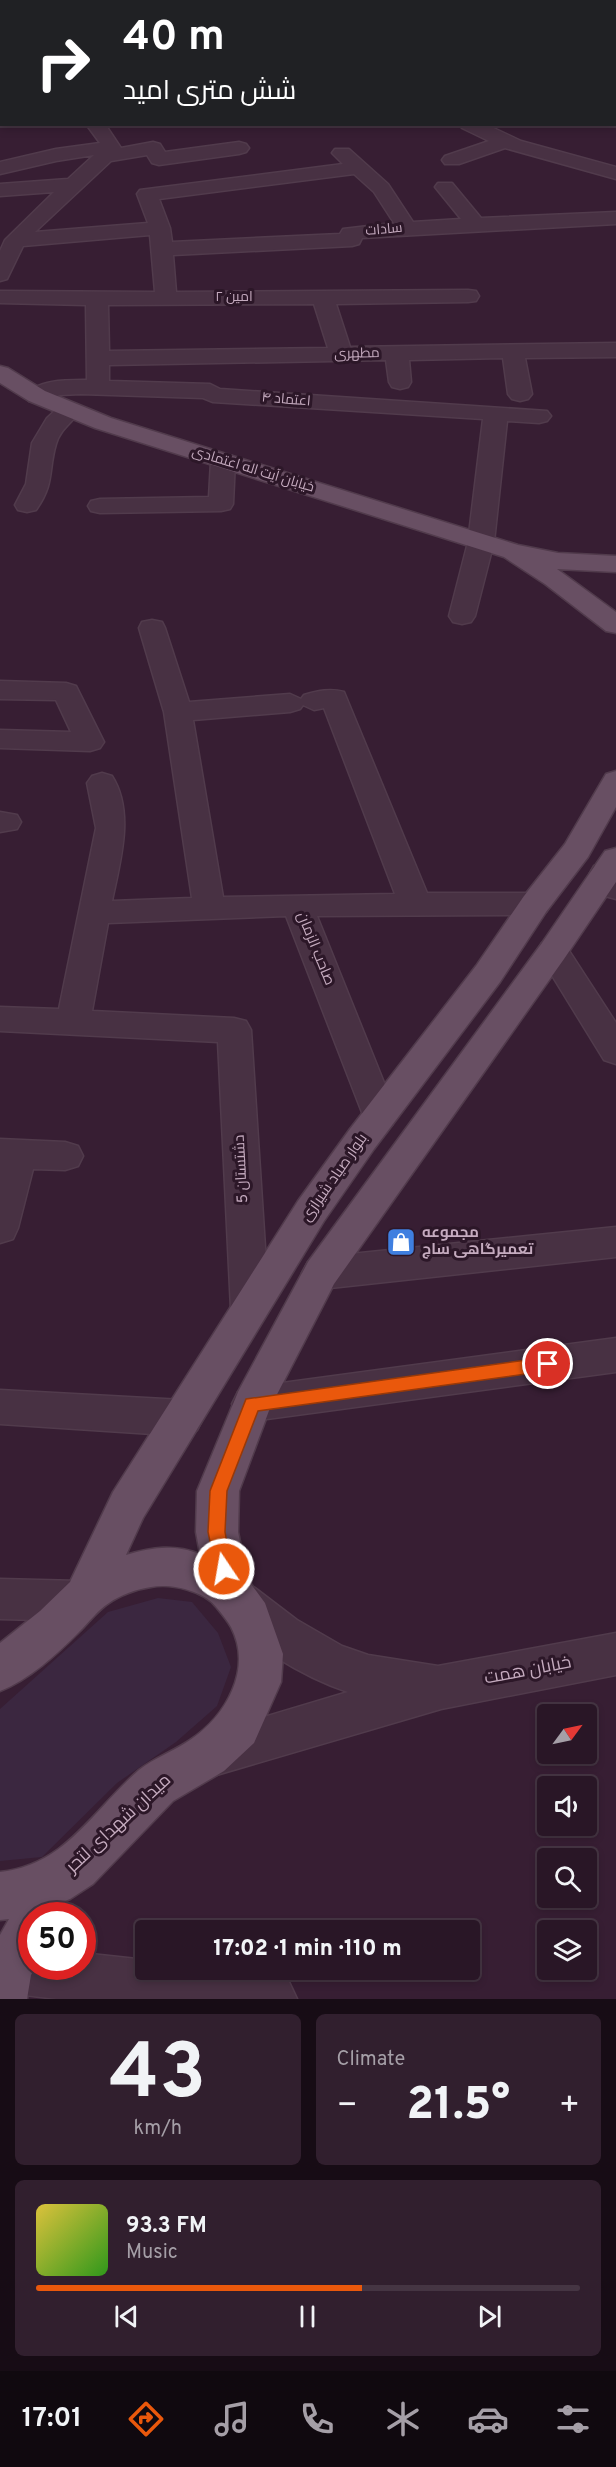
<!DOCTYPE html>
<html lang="en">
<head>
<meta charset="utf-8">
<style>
	body { margin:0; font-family:Overpass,Cairo,sans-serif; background:#311f2e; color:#f1f3f6; height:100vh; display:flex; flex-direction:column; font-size:22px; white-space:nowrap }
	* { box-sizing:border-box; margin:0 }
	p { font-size:20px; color:#a59fa7 }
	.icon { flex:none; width:33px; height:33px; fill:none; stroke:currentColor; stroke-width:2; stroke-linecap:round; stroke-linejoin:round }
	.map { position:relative; height:1999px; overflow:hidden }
	.drawer { display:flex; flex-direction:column; gap:15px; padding:15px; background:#170c15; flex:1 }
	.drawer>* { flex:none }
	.banner { position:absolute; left:0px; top:0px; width:616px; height:126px; box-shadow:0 3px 9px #0003,0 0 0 2px #453543; background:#202124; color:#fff; overflow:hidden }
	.needle { width:39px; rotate:57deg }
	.fabs { position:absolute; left:537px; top:1704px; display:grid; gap:12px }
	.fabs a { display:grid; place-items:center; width:60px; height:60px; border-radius:6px; background:#291626; box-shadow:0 3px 9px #0003,0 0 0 2px #453543; font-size:30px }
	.speed { position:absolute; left:18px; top:1902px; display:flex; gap:12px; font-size:30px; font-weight:700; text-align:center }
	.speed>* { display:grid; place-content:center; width:78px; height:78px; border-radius:50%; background:#291626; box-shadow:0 3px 9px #0003,0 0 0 2px #453543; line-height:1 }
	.speed .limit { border:9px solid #d22; background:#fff; color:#111 }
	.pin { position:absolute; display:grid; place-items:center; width:51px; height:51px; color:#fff; margin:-26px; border:3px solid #fff; border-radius:50%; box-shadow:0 2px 6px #0007 }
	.me { position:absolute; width:66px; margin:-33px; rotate:348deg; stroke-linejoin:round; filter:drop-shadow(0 0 4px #0008) }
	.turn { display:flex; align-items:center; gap:21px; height:126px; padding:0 24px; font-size:27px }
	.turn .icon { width:78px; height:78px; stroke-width:2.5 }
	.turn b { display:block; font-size:42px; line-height:51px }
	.big { font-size:45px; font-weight:800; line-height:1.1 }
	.drawer .card { flex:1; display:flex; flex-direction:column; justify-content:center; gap:9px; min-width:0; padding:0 21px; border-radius:9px; background:#311f2e }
	.drawer .dial { align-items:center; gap:0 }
	.dial b { font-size:78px; line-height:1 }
	.song { display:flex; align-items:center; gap:18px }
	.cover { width:72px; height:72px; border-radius:9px; background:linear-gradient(135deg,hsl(50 70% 55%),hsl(110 70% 35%)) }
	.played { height:6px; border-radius:3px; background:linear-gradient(90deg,#ea580c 60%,#453543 60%) }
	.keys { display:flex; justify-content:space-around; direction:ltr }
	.heat { display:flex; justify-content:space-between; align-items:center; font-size:33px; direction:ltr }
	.drawer .tiles { flex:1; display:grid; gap:15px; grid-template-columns:1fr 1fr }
	.card:last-child { grid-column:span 2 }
	.trip { position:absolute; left:135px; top:1920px; width:345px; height:60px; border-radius:6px; background:#291626; box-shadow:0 3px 9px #0003,0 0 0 2px #453543; font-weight:800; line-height:60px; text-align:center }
	.dock { display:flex; height:96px; justify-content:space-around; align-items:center; background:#10090f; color:#a59fa7 }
	.dock .icon { width:42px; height:42px }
	.dock .on { color:#ea580c }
	.dock b { font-size:27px; color:#f1f3f6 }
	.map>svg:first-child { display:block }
	.green { fill:#3b2740 }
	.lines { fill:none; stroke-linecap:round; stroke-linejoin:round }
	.minor-casing { stroke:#513b4c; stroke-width:3 }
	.major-casing { stroke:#513b4c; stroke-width:3 }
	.minor { fill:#483143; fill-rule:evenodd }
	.major { fill:#684f63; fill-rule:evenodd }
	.route { fill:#ea580c; stroke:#983908; stroke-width:1.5 }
	.labels { text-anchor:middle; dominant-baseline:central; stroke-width:6; stroke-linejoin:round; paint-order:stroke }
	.far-street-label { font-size:14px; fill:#c5abbf; stroke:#2c1728 }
	.street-label { font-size:15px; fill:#c5abbf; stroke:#2c1728 }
	.poi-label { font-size:15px; font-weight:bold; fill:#c5abbf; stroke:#2c1728; text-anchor:start }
	.near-street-label { font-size:18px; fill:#c5abbf; stroke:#2c1728 }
</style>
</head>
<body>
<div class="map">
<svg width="616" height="1999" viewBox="0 0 616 1999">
	<rect width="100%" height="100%" fill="#371e33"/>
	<path class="green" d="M171,0H473L169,2Z
		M158,1598L192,1602L218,1633L231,1667L217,1706L176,1742L117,1783L42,1857L0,1861V1709L108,1612Z"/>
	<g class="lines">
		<g class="minor-casing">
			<path id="minor" d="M151,0H168L150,2Z
				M328,0H344V2H328Z
				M472,0H498L471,2Z
				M513,0H532L533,2H514Z
				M615,27H616V37H615Z
				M0,55H2L0,66Z
				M0,95H2V105H0Z
				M86,124H105L121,148L153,142L160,144L165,152L239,142L246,144L249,148L246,152L239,154L159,165L152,163L147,155L111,161L35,232L148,223L137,194L140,190L343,164L332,153L335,149H349L388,184L413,222L461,219L435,187L438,183H452L481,218L616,212V224L362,238L359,244L352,246L173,255L176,292L468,290L476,291L479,296L476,301L468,302L336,304L350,347L616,343V357L525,358L532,394L528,399L520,401L512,399L508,394L503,358L409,360L411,382L408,387L400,389L392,387L389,382L386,360L109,365V381L210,384L220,389L547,411L551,416L547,421L539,423L507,421L494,542L475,616L471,622L462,624L453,622L449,616L468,542L483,419L213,402L203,398L81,394L60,395L37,403L29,401L25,396C37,379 69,380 87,380L86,305L0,303V291L155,292L150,235L23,246L7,279L0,281V251L5,240L54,192L0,196V184L68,179L94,155L56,161L0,174V162L56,149L100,143ZM354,174L374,192L394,223L343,229L340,234L172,242L170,228L159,199ZM314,304L328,348L109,351L108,305Z
				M460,124H485L521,141L616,167V179L505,148L459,164H445L442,160L445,156L489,141L462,128Z
				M69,403L77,405L81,410C73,422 60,429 56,444C48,471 55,483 36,510L27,512L18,510L15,505L26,484L32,443L47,418L61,405Z
				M223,454L232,456L235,461L233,504L230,509L221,511L100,513L91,511L88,506L91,501L100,499L209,497L211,461L214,456Z
				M152,620L162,622L165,628L189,702L290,694L301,699L304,695C318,691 330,688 344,692L427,893H535L546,896L551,904L546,912L535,915L317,916L397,1115L392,1125L380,1128L368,1125L363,1115L286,916L108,923L92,1011L234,1018L246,1021L251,1030L269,1309L263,1320L250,1325L237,1320L231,1309L218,1042L0,1031V1007L59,1009L96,828L87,783L92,776L102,773L112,776C135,812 120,862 112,901L192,898L164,712L139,628L142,622ZM303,705L314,710L324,708L395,894L223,897L193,720L290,712L300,709Z
				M0,681L66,683L76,686L104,742L100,748L90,751L0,748V730L71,732L56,700L0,699Z
				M0,812L17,815L21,822L17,829L0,832Z
				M605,862L616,866V899L605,896L590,873L594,866Z
				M553,940L564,943L616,1023V1064L604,1060L537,951L542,943Z
				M0,1139L65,1142L78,1146L83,1156L78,1166L65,1170L33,1169L18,1228L13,1239L0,1243Z
				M616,1227V1257L321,1289L308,1284L302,1273L308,1262L321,1257Z
				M616,1338V1372L252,1421L238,1416L232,1404L238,1392L252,1387Z
				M0,1390L183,1400L197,1406L203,1418L197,1430L183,1436L0,1424Z
				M0,1579L79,1581L94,1587L100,1601L94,1615L79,1621L0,1619Z
				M240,1582L255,1588L297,1620L342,1646L368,1655L438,1666L616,1633V1675L441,1709L213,1776L197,1769L190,1753L197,1737L348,1692C309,1679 235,1640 219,1602L225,1588Z
				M8,1945L32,1947V1966H82V1953L146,1960V1970C193,1970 245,1963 289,1982L297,1999H57L8,1993L0,1990V1948Z"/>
		</g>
		<g class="major-casing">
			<path id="major" d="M0,366L8,368L45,391L111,418L518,545L558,553L616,556V572L557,569L616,612V633L606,631L545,584L504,557L95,428L29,401L0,383Z
				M616,771V807L588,857L546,912L500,982L374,1149L324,1221L143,1518L126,1555C152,1547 174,1544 200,1554L196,1532L197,1491L238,1392L308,1262L542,943L605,851L616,848V882L564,959L334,1284L270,1408L239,1491L238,1532L248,1580L265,1603L283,1654L281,1682L254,1743L224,1771L173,1801L93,1884L70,1899L49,1907L53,1916H32V1966H36L31,1975L27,1999H0V1935L9,1919L0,1920V1872C66,1865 93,1810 139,1770C154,1758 174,1751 190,1740C226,1716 253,1669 231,1627C227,1620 222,1614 217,1608C205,1591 171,1583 151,1587C137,1589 120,1595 109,1603C98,1610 89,1622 79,1632C57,1654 29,1680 0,1691V1643L40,1611L70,1582L113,1492L298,1201L350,1129L476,966L524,896L565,844L606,774Z"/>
		</g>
		<use href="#minor" class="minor"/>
		<use href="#major" class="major"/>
	</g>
	<path class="route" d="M548,1357L553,1359L556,1364L553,1369L548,1371L258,1411L227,1491L225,1532L232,1569L230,1575L224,1578L217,1575L208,1532L210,1491L246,1399Z"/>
	<defs>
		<g id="shop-square" transform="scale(1.5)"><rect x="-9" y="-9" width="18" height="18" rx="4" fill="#3f7fe0" stroke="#2c1728"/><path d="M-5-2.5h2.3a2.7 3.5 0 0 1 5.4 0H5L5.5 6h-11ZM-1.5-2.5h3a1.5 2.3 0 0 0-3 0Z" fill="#fff"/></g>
	</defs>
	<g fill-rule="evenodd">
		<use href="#shop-square" x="401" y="1242"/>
	</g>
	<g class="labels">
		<g class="far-street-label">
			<text transform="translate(384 230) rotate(-5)">سادات</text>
			<text x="234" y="297">امین ۲</text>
			<text transform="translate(357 354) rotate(-1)">مطهری</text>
			<text transform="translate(286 400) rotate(5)">اعتماد ۴</text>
			<text transform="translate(253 470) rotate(17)">خیابان آیت اله اعتمادی</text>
		</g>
		<g class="street-label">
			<text transform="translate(315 949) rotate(68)">صاحب الزمان</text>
			<text transform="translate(242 1169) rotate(-93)">دشتستان 5</text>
			<text transform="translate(335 1178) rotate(-55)">بلوار صیاد شیرازی</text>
		</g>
		<g class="poi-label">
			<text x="422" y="1233">مجموعه<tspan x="422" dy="17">تعمیرگاهی ساچ</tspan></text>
		</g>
		<g class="near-street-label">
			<text transform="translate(528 1671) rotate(-11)">خیابان همت</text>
			<text transform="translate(119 1824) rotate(-43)">میدان شهدای لتحر</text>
		</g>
	</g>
</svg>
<div class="fabs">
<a><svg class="needle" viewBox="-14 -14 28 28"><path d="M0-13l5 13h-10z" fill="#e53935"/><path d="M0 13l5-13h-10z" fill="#a59fa7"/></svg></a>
<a><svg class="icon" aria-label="sound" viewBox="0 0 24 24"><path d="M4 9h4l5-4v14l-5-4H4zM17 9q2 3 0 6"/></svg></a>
<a><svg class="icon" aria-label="search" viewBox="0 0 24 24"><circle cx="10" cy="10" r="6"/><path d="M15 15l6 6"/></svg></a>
<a><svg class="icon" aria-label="layers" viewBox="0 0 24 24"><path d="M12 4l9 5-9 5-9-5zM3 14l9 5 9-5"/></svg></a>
</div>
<div class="speed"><div class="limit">50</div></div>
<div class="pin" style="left:548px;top:1364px;background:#d93025"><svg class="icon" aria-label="arrive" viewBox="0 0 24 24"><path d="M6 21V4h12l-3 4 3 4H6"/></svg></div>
<svg class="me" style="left:224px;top:1569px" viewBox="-20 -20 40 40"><circle r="17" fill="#ea580c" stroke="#fff" stroke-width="3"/><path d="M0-11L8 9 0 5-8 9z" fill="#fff"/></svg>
<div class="trip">17:02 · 1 min · 110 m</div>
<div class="banner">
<div class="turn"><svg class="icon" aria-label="right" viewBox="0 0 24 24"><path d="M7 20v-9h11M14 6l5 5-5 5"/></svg><div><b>40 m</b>شش متری امید</div></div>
</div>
</div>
<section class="drawer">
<div class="tiles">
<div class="card dial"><b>43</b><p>km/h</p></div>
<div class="card"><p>Climate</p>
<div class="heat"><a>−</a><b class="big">21.5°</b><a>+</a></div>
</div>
<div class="card">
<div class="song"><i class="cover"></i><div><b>93.3 FM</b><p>Music</p></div></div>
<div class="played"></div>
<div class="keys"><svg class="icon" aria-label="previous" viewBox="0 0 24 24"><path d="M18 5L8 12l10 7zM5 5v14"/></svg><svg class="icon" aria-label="pause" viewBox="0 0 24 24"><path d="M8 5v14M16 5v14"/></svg><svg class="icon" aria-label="next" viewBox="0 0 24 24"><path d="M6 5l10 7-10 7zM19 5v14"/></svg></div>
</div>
</div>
</section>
<nav class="dock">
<b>17:01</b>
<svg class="icon on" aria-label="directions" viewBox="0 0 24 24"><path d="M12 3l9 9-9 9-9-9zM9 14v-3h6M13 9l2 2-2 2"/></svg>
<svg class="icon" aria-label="music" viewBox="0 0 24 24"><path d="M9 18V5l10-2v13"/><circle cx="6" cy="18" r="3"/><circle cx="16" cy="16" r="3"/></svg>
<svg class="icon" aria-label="phone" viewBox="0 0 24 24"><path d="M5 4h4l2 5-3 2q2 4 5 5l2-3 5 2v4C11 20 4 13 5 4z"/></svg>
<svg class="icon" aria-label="climate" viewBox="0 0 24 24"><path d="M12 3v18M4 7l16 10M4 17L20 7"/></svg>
<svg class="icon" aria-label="car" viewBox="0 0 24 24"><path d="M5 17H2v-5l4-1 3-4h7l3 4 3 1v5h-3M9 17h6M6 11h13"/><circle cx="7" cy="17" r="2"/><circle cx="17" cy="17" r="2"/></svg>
<svg class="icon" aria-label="filters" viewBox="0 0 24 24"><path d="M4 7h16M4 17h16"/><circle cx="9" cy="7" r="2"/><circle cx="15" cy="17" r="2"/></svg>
</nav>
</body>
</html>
